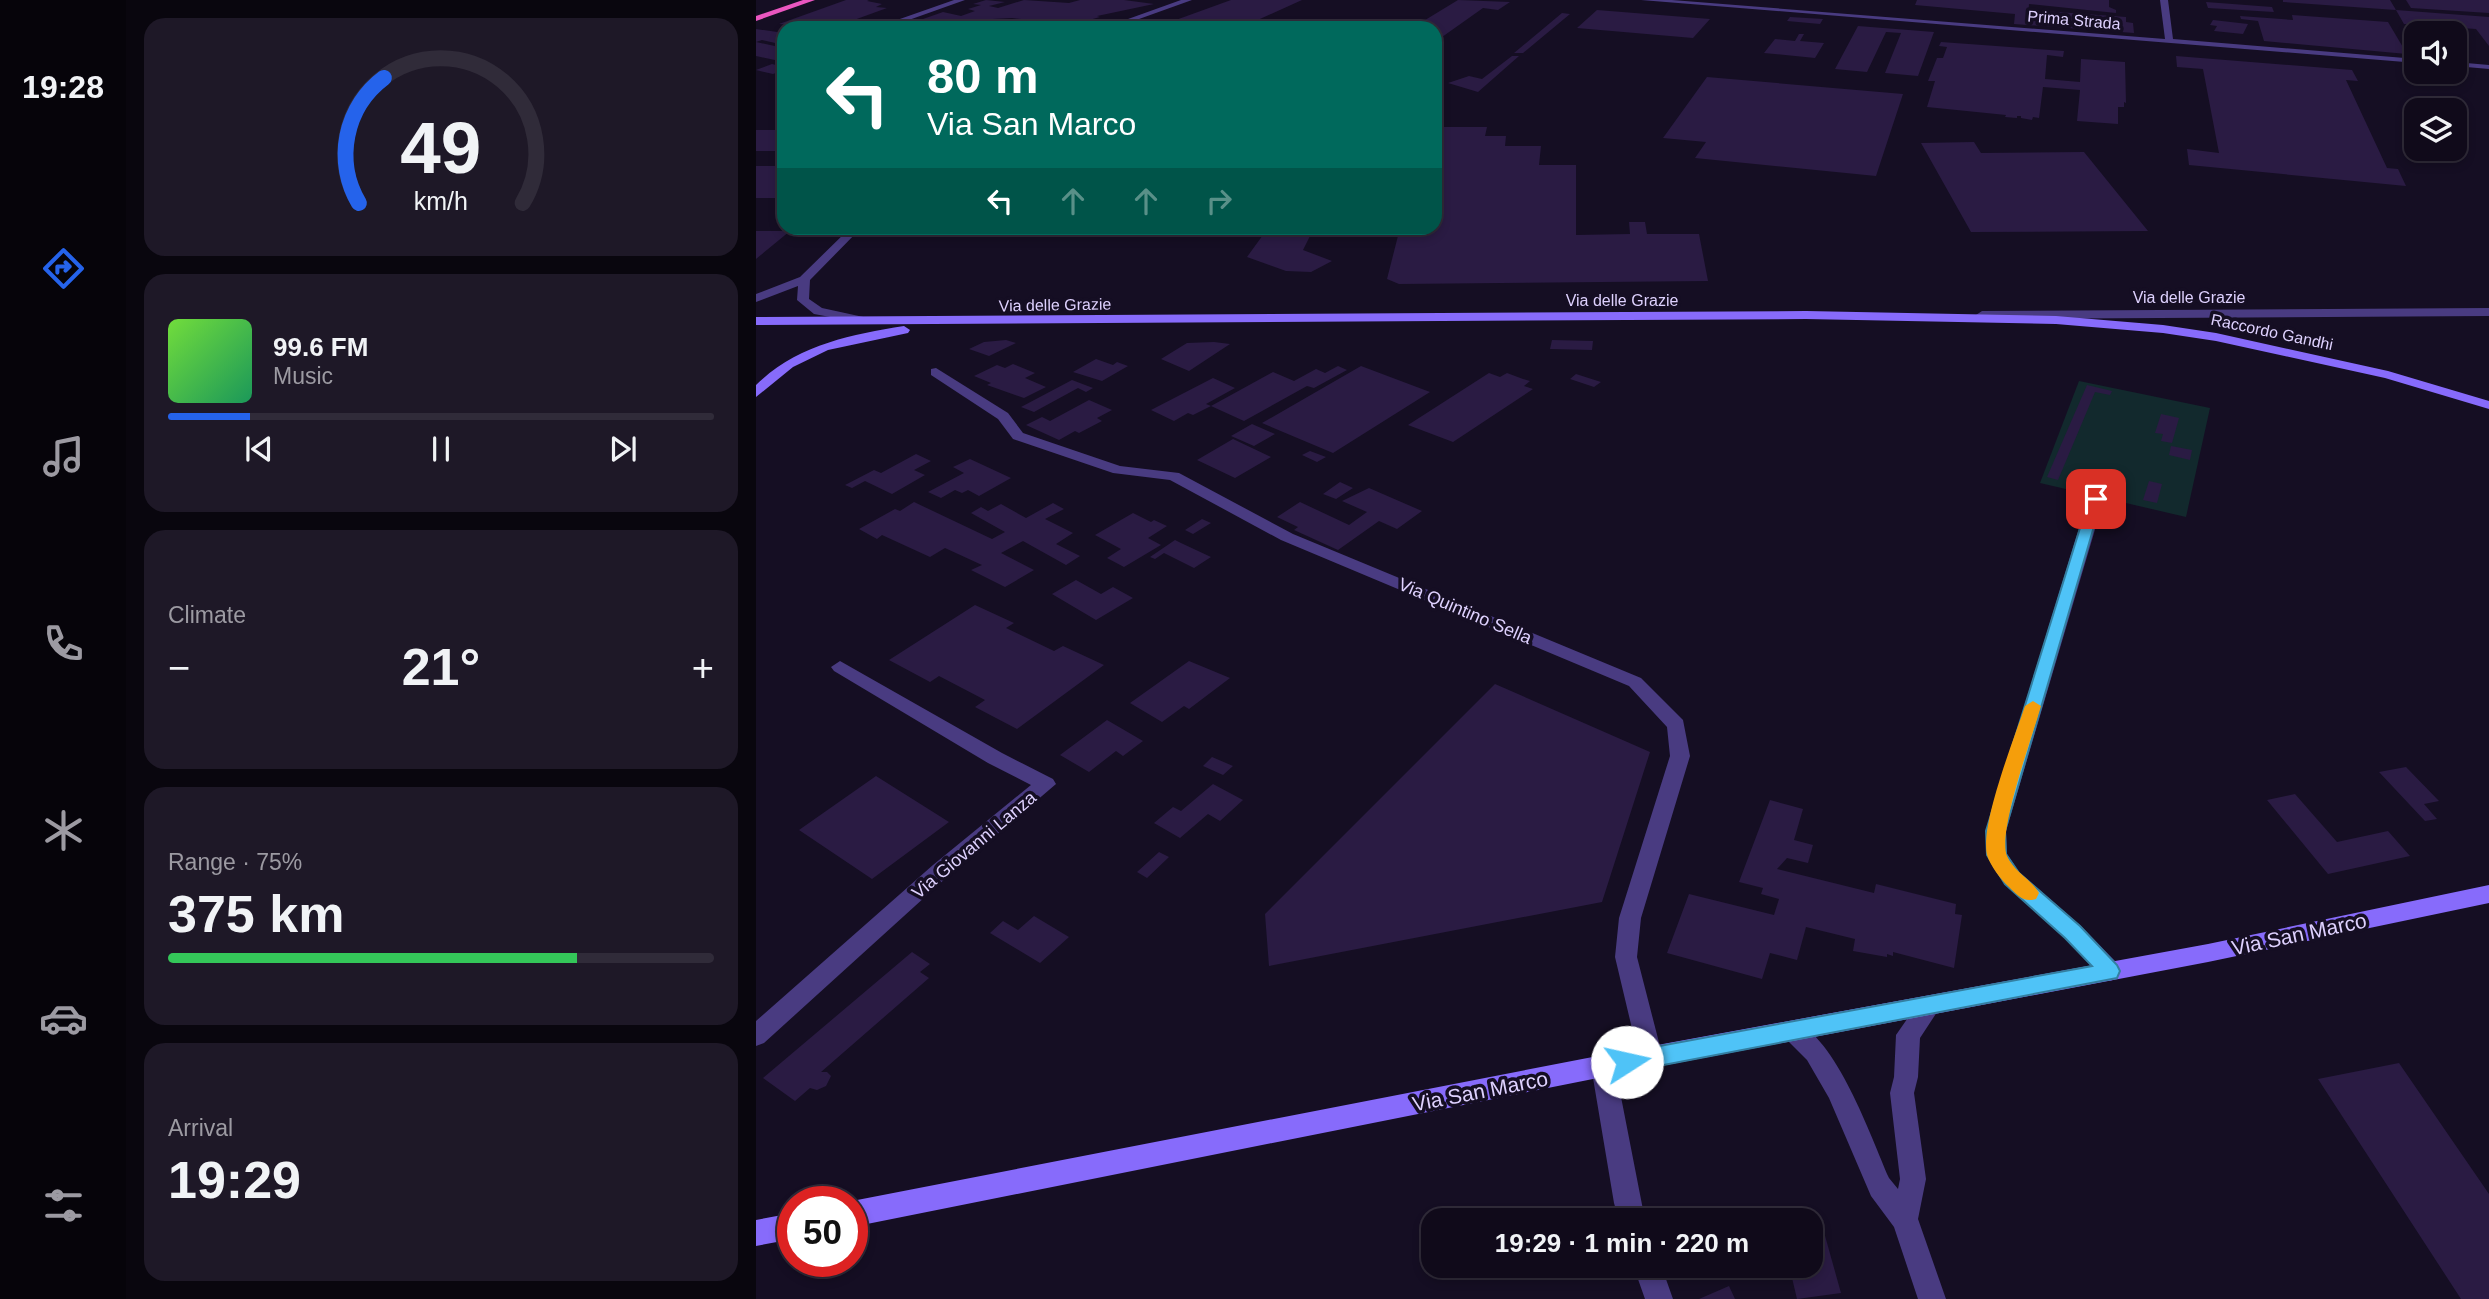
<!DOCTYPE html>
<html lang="en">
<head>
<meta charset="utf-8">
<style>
	body { margin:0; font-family:Helvetica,sans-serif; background:#1e1827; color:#f1f3f6; height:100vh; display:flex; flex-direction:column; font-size:26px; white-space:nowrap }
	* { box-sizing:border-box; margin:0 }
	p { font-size:23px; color:#9c9aa2 }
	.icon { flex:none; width:38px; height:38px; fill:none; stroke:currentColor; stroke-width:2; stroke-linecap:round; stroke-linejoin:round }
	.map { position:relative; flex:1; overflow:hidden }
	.drawer { display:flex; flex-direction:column; gap:18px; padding:18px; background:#09060e; width:630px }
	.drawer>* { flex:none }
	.hud { position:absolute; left:21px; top:21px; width:665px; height:214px; border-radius:21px; box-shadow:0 4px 10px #0003,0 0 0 2px #302b39; background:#00695c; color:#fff; overflow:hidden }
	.controls { position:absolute; left:1648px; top:21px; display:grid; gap:14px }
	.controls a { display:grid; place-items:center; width:63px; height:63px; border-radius:14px; background:#100a1a; box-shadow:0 4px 10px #0003,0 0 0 2px #302b39; font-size:35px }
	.speed { position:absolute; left:21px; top:1186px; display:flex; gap:14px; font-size:35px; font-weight:700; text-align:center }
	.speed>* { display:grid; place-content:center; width:91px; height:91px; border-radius:50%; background:#100a1a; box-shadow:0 4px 10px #0003,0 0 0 2px #302b39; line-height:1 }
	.speed .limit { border:10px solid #d22; background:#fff; color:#111 }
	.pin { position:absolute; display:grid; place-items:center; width:60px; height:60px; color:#fff; margin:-30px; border-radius:14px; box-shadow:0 4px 10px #0006 }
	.me { position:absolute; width:77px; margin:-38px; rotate:80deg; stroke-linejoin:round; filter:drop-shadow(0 0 5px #0008) }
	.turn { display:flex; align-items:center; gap:24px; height:147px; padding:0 35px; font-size:32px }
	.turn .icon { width:91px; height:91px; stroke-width:2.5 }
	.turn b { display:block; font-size:49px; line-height:60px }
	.lanes { display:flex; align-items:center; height:66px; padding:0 35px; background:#0003; justify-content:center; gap:35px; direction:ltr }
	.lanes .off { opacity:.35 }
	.big { font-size:52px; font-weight:700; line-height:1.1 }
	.drawer .card { flex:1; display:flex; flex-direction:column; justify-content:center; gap:10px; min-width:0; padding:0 24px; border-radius:21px; background:#1e1827 }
	.drawer .dial { align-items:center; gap:0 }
	.dial svg { height:182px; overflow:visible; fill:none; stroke:#302b39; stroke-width:7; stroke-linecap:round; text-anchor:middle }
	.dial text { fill:#f1f3f6; stroke:none }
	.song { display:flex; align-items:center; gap:21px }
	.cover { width:84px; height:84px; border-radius:10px; background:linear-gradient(135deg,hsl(100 70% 55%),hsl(150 70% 35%)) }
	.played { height:7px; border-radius:4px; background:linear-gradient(90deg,#2563eb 15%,#302b39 15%) }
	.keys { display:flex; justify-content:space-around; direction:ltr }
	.heat { display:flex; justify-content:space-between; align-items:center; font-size:38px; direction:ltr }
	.charge { height:10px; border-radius:5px; background:linear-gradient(90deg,#34c759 75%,#302b39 0) }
	.trip { position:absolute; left:665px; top:1208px; width:402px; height:70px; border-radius:21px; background:#100a1a; box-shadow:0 4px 10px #0003,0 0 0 2px #302b39; font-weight:700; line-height:70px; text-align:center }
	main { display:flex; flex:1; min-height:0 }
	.dock { display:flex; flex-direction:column; width:126px; justify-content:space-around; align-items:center; background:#06040a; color:#9c9aa2 }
	.dock .icon { width:49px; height:49px }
	.dock .on { color:#2563eb }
	.dock b { font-size:32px; color:#f1f3f6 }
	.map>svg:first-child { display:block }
	.green { fill:#12292d }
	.building { fill:#2a1b43 }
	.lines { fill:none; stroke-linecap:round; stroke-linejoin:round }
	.minor { fill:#493b81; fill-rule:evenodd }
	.tertiary { fill:#493b81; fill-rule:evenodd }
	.secondary { fill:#876bfb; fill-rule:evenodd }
	.trunk { fill:#ea56c0; fill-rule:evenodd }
	.route { fill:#4fc3f7; stroke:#337fa1; stroke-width:2 }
	.slow { fill:#f59e0b }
	.labels { text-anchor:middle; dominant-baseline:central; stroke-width:7; stroke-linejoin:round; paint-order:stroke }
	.far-street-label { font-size:16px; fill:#ded1fe; stroke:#150e23 }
	.street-label { font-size:18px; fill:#ded1fe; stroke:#150e23 }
	.near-street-label { font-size:21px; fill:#ded1fe; stroke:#150e23 }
</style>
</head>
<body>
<main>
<nav class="dock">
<b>19:28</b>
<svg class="icon on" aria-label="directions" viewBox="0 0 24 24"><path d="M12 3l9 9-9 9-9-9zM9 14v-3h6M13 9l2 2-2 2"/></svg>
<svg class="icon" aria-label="music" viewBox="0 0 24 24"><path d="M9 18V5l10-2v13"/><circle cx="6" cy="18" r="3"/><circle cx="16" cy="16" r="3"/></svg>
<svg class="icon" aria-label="phone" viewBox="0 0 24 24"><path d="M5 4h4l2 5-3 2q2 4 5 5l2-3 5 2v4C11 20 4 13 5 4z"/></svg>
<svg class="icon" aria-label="climate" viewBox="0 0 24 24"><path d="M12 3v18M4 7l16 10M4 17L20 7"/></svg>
<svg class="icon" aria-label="car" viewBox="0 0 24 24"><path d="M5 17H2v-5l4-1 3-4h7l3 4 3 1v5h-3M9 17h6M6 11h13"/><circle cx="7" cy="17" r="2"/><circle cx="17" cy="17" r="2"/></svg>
<svg class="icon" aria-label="filters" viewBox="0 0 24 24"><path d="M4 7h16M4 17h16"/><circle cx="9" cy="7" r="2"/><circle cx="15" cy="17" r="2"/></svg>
</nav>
<section class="drawer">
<div class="card dial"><svg viewBox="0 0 100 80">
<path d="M14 69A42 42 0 1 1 86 69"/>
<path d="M14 69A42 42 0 0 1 25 14" stroke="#2563eb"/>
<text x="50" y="56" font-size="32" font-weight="700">49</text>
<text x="50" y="72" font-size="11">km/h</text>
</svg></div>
<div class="card">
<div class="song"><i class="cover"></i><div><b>99.6 FM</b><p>Music</p></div></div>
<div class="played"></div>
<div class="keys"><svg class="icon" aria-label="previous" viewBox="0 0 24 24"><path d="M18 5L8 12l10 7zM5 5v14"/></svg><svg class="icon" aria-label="pause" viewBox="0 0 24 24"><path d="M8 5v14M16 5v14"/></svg><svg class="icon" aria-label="next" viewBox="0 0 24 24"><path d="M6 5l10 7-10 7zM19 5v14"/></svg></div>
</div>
<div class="card"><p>Climate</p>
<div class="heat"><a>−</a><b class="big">21°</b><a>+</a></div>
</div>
<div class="card"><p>Range · 75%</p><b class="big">375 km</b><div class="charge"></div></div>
<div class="card"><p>Arrival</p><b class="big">19:29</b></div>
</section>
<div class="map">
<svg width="1733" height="1299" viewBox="0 0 1733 1299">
	<rect width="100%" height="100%" fill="#150e23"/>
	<path class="green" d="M1323,381L1454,408L1430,517L1284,483Z"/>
	<path class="building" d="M90,0H113L111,1L126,4L120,7L131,8L76,28L23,24Z
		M230,0L249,2L233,6L242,8L268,0L313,3L324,0H368L398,4L341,16L344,17L333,20L347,23L332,28L278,25L269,28H238L265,19L256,18L236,19L206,28H196L176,24L184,22L167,19L187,12L205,16L219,11L212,9L225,5L217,4Z
		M475,0H546L484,28H422L406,25Z
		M702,0L754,2L742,10L727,8L679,42V28H656Z
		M1161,0H1353V7L1360,10V13L1273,4L1272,17L1286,22L1288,11L1370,17V22L1377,23L1378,33L1258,24L1259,14L1159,5Z
		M1527,0H1634L1640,10L1527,2Z
		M1650,0H1733V13L1655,8Z
		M1450,2L1516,7L1518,12L1452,8Z
		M841,10L954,19L937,38L821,28Z
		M1640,10L1733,17V46L1720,29L1648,24Z
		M806,13L814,14L767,53H758Z
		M1536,15L1632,22L1651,54L1508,41L1502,21L1485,19L1484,16L1537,20Z
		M1034,17L1067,19L1064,24L1031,21Z
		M1457,20L1492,24L1487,34L1458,31L1461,26L1454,25Z
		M1102,26L1178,32L1162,76L1129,73L1145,33L1130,32L1111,72L1079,69Z
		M0,29L28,33V45L6,40L0,42Z
		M1043,34H1048L1044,41L1068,43L1059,58L1008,53L1019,39L1039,41Z
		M0,42L28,48V62L0,56Z
		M1185,42L1308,51L1307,57L1291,55L1289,79L1324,82L1325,59L1369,62L1370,103L1368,102V107H1362V124L1321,121L1324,90L1287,87L1283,118L1277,117L1276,120L1265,118V116H1261V118L1249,117L1250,115L1171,107L1179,81H1172L1181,58H1187L1191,47L1183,46Z
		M756,56H763L722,92L692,83L713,76L726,79Z
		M1420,56L1596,70L1602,81L1590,80L1631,168L1642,169L1650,186L1433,165L1431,149L1463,153L1447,69L1421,67Z
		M16,64L28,67V70L17,74L0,70Z
		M951,77L1147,94L1120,176L939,158L950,142L907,138Z
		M681,127H731L729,136H750L749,146H785L783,165H820V235L874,234L873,222H889L891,234H943L952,281L643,284L631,279L644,228H679Z
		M0,130H28V151H0Z
		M1218,142L1225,153L1328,152L1392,231L1215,232L1165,143Z
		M0,166H28V198H0Z
		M512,228H558L547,250L576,261L555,272L530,271L491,257Z
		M0,231H34L0,259Z
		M250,340L260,343L233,356L213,349L228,342Z
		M796,340L837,341L836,350L794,349Z
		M458,342L474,344L433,371L405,359L431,343Z
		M340,359L357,365L361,362L372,366L346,381L317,372Z
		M257,364L279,373L269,378L290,387L268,398L231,385L235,383L218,376L241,365L249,368Z
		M582,366L591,370L558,388L551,386L488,421L455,406L437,415L432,413L418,421L395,410L457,378L479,388L450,404L455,406L517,372L538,381L560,369L569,373Z
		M605,366L674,392L577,453L506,423Z
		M733,373L744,377L751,373L767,379L774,381L768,386L777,389L697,442L652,425Z
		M820,374L845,382L838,387L814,379Z
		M316,380L337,388L330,392L322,388L278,412L265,407Z
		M1331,385L1356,391L1354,395L1339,392L1302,480L1291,477Z
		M333,400L356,410L341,418L346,421L323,433L319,431L303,440L270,425L286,417L294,421Z
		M1405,414L1423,418L1416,443L1405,441L1407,434L1399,433Z
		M496,424L519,434L498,446L475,436Z
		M477,439L515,457L479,478L441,460Z
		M1415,446L1436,450L1434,460L1413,455Z
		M554,451L570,457L561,462L546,455Z
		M160,454L175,461L158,470L169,475L136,494L109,481L96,488L89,485L118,470L125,473Z
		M214,459L255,478L223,496L212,490L206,493L199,490L185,498L172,492L208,473L197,467Z
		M1393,481L1406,484L1401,503L1387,500Z
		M584,482L597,488L580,499L567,494Z
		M613,488L666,511L641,529L623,521L582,550L538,530L542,527L521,517L544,502L593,525L611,512L586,501Z
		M158,502L236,539L249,532L215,513L225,507L232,511L245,504L270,518L297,503L308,509L289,519L317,533L300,544L324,556L310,565L267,541L245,553L278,570L249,587L215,570L226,565L189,548L174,557L126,535L121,539L103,529L139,509L144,511Z
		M377,513L395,522L398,520L411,526L392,538L405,545L368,567L351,558L365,549L339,535Z
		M446,519L455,523L437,534L429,530Z
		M419,540L425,543L455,557L438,568L408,553L399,559L394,557Z
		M320,580L345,594L357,587L377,598L340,620L296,594Z
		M219,605L258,623L250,628L298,651L307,646L348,665L261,729L219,707L229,700L183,676L174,682L133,660Z
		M433,661L474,678L433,709L428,706L406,722L374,703Z
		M739,684L894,752L846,902L513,966L509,914Z
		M351,720L387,741L367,756L360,751L333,772L304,755Z
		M456,757L477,766L467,775L447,766Z
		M1650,767L1683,801L1668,804L1681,819L1669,821L1623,772Z
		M120,776L193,822L116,879L43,830Z
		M457,784L487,800L464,821L452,814L424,838L398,823L417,807L425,811Z
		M1539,794L1581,842L1632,831L1654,856L1572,874L1511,800Z
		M1014,800L1047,809L1038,840L1057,845L1052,863L1031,858L1021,869L1118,893L1120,884L1200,904L1199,914L1206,915L1198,968L1137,952V956L1131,954V957L1097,951L1099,939L1050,927L1041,960L1014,953L1006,979L911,953L933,894L1018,915L1023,899L1005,894L1007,888L983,882Z
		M403,852L413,857L391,878L381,872Z
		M278,916L313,937L284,963L234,933L247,921L262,930Z
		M156,952L174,964L164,972L173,978L65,1072H71L75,1076L70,1086L61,1090L54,1088L39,1101L7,1078Z
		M1643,1063L1733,1194V1299H1705L1562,1079Z
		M1066,1225L1085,1293L1041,1299L1033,1265H1055V1227Z
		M973,1286L979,1299H943Z"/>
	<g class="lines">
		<path class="minor" d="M198,0H209L150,21L166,28H148L141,20Z
			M425,0H436L358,28H347Z
			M885,0H916L1409,39L1404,0H1412L1417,39L1661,59V63Z
			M1699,62L1733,65V69L1699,66Z
			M94,228H105L54,280L53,299L66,308L112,318V324L58,314L41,300L42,286L0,302V294L44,277Z
			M180,368L252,413L267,433L364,466L423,473L537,534L885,678L927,720L934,756L885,918L881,957L907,1058L903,1066L895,1069L887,1066L883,1058L859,957L863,918L914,756L911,727L873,686L525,540L414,480L357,473L257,439L242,419L175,375V369Z
			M1340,494L1348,499L1250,831L1251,854L1263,872L1325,926L1362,964L1365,971L1362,978L1354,981L1346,978L1309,938L1249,884L1231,855L1230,831L1332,499Z
			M84,661L246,753L297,779L300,784L191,877L8,1043L0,1046V1021L177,865L275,785L232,763L78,671L75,667Z
			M1173,996L1181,999L1185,1006L1164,1038L1162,1077L1158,1093L1170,1179L1162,1219L1190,1299H1162L1138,1227L1115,1196L1073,1098L1051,1060L1029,1038L1025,1031L1029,1024L1037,1021C1080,1036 1115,1137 1133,1178L1142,1189L1144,1179L1134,1093L1138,1077L1140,1035L1165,999Z
			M847,1055L856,1058L859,1066L889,1220H863L858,1203L835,1066L838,1058Z
			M877,1265H905L917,1299H889Z"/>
		<path class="tertiary" d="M1733,308V316L1226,319L1220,315L1226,311Z"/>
		<path class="secondary" d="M1050,311L1300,316L1407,325L1460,333L1632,371L1733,401V409L1629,378L1460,341L1407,333L1300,324L1050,319L0,325V317Z
			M148,326L154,330L152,333L72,350L37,367L0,397V385C41,345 93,335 148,326Z
			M1733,885V903L1452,962L847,1077L96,1227V1202H93L96,1201L847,1055L1452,944Z
			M37,1213V1239L0,1246V1220Z"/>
		<path class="trunk" d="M47,0H59L0,21V16Z"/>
	</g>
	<path class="route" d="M1340,495L1346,499L1249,831L1250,854L1263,873L1324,926L1361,965L1364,971L1361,978L871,1072L863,1069L860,1062L863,1055L871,1052L1336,966L1309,938L1249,884L1231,855L1230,831L1333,499Z"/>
	<path class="slow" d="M1277,701L1285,706C1277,735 1241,832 1251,856C1258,872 1275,879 1283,893L1280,899C1268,903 1261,895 1253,887C1245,880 1234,865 1231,855C1224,824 1258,739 1269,706Z"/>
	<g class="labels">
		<g class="far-street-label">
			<text transform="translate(1318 20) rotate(5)">Prima Strada</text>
			<text x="1433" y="297">Via delle Grazie</text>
			<text x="866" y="300">Via delle Grazie</text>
			<text transform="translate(299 305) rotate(-1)">Via delle Grazie</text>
			<text transform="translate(1516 332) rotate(12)">Raccordo Gandhi</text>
		</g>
		<g class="street-label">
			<text transform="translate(709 611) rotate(23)">Via Quintino Sella</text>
			<text transform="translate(218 845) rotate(-40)">Via Giovanni Lanza</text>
		</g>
		<g class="near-street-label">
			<text transform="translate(1543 934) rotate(-12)">Via San Marco</text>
			<text transform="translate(724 1091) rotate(-11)">Via San Marco</text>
		</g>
	</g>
</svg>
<div class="controls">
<a><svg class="icon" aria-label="sound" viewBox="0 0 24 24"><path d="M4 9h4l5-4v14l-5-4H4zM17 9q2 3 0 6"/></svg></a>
<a><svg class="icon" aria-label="layers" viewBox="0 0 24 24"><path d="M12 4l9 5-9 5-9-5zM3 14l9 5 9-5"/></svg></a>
</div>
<div class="speed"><div class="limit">50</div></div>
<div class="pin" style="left:1340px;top:499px;background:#d93025"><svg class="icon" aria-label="arrive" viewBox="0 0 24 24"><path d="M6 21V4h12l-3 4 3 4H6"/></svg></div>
<svg class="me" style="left:871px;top:1062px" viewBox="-20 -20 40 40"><circle r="19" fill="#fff"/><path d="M0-13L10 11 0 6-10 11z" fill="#4fc3f7"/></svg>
<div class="trip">19:29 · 1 min · 220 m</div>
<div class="hud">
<div class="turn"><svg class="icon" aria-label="left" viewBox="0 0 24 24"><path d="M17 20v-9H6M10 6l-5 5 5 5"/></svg><div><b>80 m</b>Via San Marco</div></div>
<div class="lanes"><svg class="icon" aria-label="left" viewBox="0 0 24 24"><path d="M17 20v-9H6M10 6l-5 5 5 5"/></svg><svg class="icon off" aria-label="ahead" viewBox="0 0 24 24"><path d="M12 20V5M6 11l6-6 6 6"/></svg><svg class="icon off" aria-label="ahead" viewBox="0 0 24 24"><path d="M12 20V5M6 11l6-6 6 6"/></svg><svg class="icon off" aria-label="right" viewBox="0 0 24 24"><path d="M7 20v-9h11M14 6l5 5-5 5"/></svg></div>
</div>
</div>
</main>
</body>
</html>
